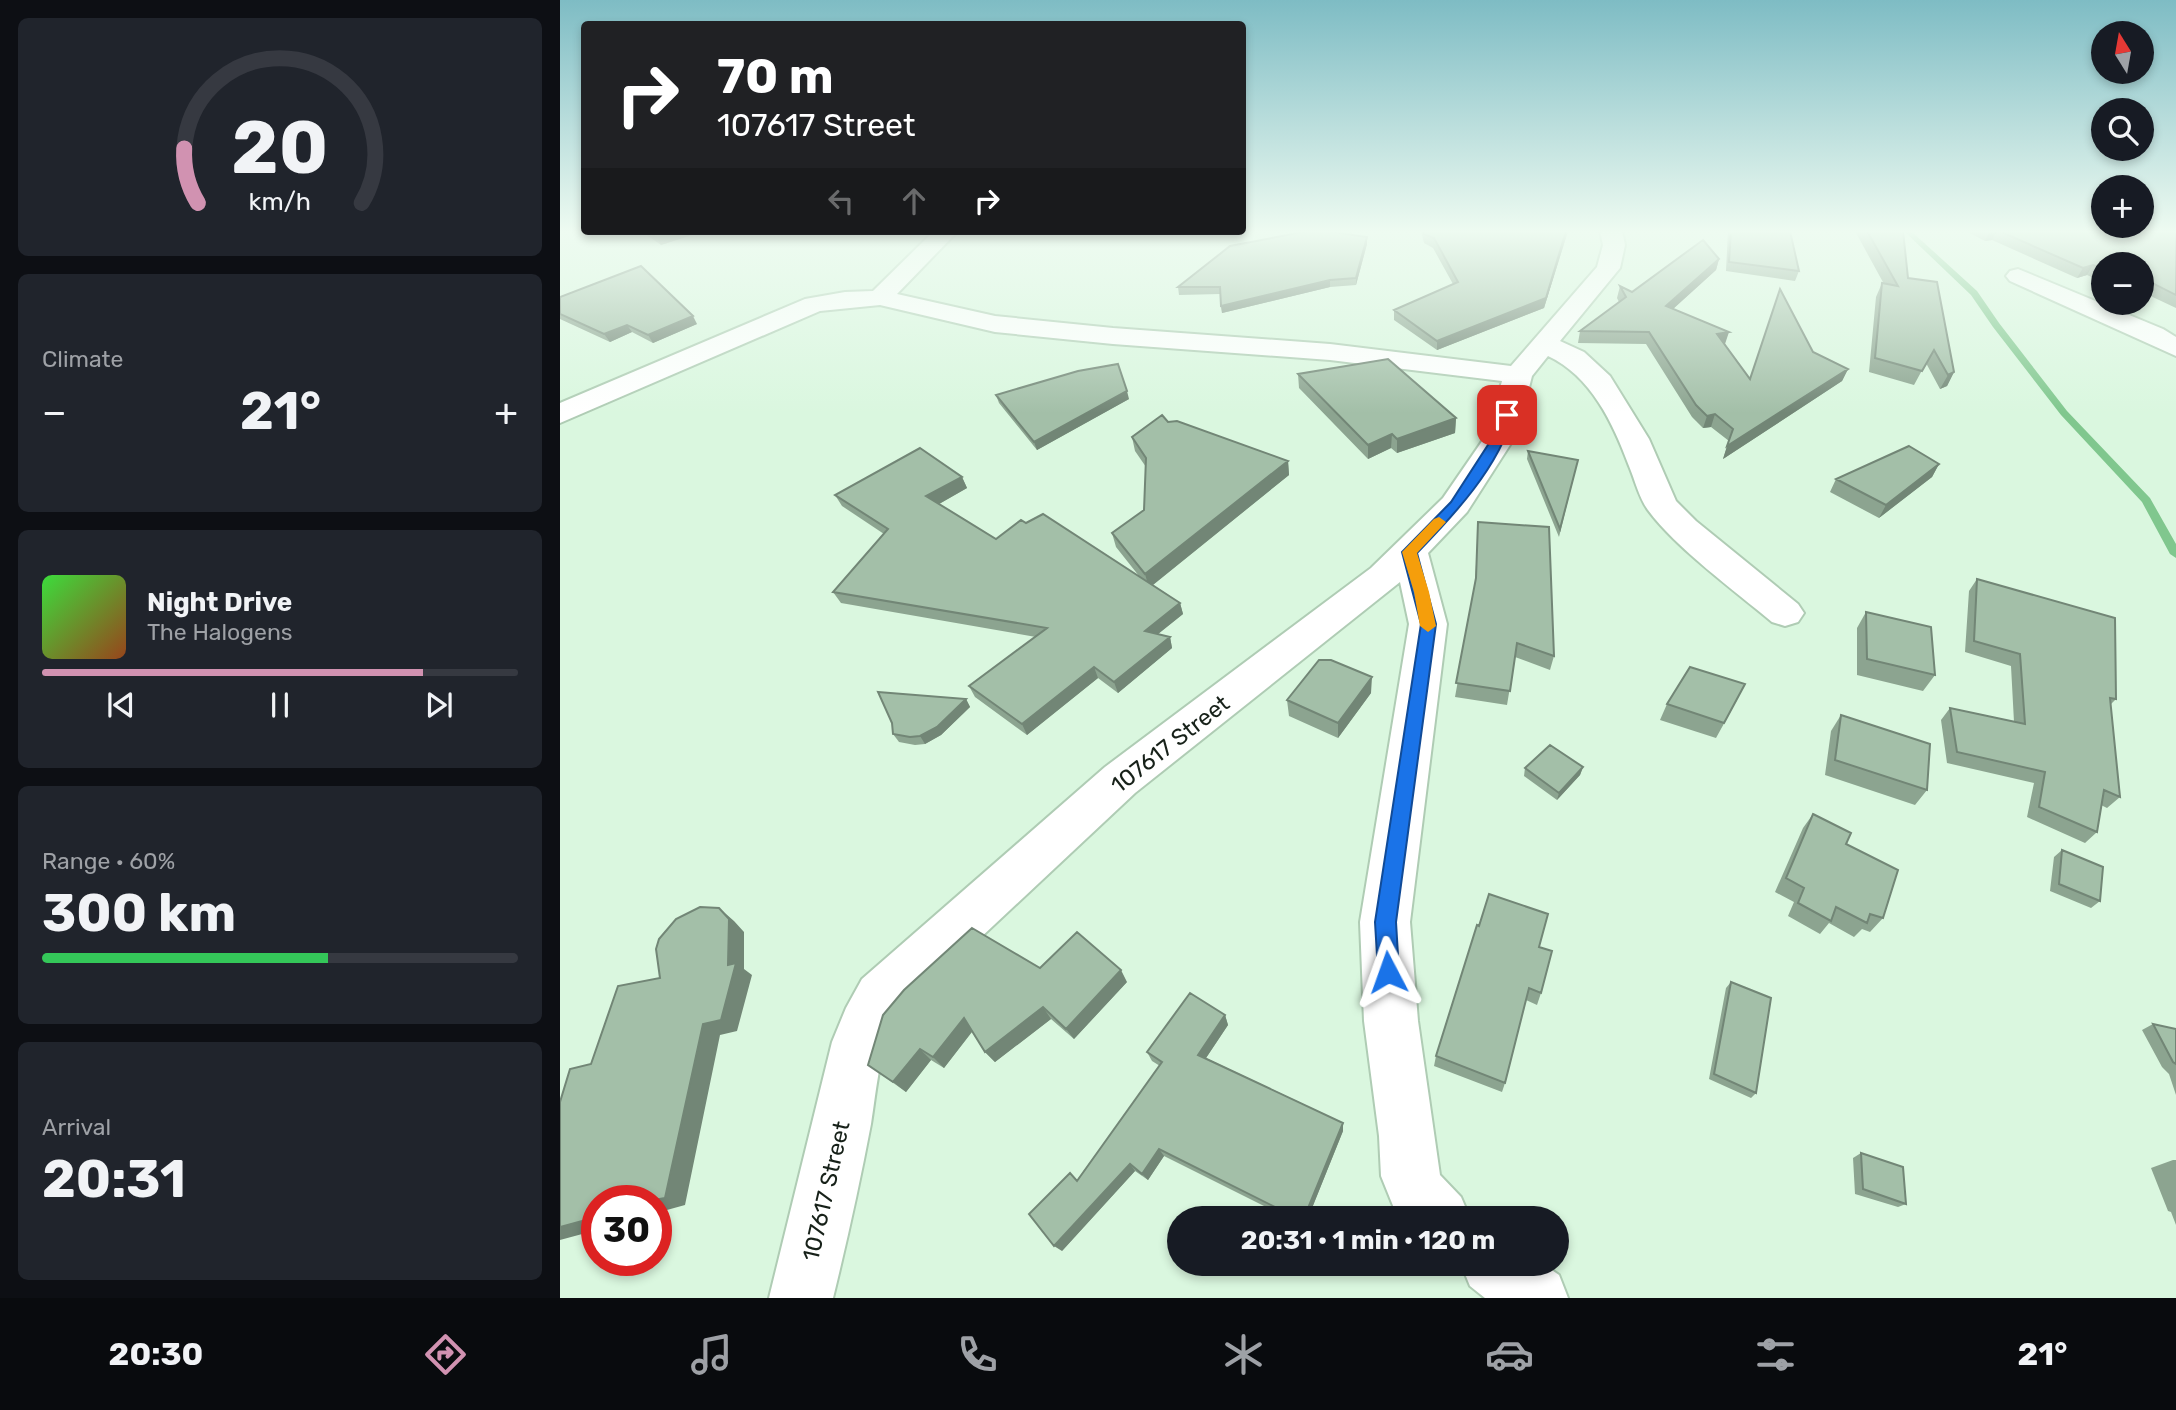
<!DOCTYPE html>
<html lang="en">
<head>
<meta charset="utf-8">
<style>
	body { margin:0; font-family:Rubik,sans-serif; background:#20242c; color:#f1f3f6; height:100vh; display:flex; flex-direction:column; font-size:26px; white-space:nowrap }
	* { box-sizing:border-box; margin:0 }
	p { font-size:23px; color:#9ea1a6 }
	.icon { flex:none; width:38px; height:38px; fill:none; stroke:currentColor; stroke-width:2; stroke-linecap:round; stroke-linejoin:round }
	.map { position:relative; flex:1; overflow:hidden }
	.panel { display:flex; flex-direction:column; gap:18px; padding:18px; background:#0d0f14; width:560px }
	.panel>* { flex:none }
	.guide { position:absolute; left:21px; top:21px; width:665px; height:214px; border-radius:7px; box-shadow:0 4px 10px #0003; background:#202124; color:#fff; overflow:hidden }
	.needle { width:46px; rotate:349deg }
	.controls { position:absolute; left:1531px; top:21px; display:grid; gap:14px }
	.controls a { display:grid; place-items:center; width:63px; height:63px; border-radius:50%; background:#171b24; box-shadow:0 4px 10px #0003; font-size:35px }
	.speed { position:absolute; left:21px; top:1185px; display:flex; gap:14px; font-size:35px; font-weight:700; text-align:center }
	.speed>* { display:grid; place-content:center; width:91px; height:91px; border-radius:50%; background:#171b24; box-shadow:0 4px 10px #0003; line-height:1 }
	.speed .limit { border:10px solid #d22; background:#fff; color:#111 }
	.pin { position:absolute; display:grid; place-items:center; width:60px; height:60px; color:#fff; margin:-30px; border-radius:14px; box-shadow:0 4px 10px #0006 }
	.me { position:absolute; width:77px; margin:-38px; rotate:356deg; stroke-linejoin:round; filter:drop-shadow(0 0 5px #0008) }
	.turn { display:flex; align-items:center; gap:24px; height:147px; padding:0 21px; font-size:32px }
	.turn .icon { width:91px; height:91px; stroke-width:2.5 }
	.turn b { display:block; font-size:49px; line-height:60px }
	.lanes { display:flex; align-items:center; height:66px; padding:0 21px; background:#0003; justify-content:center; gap:35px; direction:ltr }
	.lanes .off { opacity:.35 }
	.big { font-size:52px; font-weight:700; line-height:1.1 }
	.panel .card { flex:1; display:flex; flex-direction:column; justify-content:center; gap:10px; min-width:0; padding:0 24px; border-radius:10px; background:#20242c }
	.panel .dial { align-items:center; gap:0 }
	.dial svg { height:182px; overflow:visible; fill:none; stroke:#363941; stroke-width:7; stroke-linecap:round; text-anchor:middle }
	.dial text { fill:#f1f3f6; stroke:none }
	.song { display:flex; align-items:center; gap:21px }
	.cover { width:84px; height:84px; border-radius:10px; background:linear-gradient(135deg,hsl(120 70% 55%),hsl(20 70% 35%)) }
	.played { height:7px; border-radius:4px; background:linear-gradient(90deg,#d192b1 80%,#363941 80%) }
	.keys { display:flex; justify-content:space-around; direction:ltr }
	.heat { display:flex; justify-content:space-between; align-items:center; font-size:38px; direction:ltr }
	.charge { height:10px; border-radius:5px; background:linear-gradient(90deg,#34c759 60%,#363941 0) }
	.trip { position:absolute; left:607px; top:1206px; width:402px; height:70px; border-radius:35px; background:#171b24; box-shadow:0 4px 10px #0003; font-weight:700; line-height:70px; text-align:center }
	.dock { display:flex; height:112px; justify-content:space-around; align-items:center; background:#090b0e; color:#9ea1a6 }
	.dock .icon { width:49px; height:49px }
	.dock .selected { color:#d192b1 }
	.dock b { font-size:32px; color:#f1f3f6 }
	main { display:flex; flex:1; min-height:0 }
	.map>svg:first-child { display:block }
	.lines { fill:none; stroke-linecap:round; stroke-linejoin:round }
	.stream { fill:#80c78e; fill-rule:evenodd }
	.minor-casing { stroke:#afccb4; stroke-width:4 }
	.minor { fill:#fff; fill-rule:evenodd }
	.wall { fill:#8ca490 }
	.shaded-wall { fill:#728676 }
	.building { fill:#a3bfa8; stroke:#728676; stroke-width:2 }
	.route { fill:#1a73e8; stroke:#114b97; stroke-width:2 }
	.slow { fill:#f59e0b }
	.labels { text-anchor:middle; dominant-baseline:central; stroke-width:7; stroke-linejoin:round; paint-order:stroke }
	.street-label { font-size:23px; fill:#172119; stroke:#fff }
</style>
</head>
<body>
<main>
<section class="panel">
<div class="card dial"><svg viewBox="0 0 100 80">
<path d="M14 69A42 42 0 1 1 86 69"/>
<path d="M14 69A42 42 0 0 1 8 45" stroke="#d192b1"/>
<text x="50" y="56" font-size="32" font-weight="700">20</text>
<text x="50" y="72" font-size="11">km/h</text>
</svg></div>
<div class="card"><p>Climate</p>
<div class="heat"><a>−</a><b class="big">21°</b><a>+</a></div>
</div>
<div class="card">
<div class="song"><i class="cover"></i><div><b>Night Drive</b><p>The Halogens</p></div></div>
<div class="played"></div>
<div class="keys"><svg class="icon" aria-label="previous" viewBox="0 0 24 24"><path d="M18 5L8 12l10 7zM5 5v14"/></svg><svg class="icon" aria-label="pause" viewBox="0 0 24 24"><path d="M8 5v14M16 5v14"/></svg><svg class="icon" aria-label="next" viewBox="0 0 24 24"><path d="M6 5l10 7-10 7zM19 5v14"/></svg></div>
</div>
<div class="card"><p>Range · 60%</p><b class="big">300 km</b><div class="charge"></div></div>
<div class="card"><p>Arrival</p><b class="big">20:31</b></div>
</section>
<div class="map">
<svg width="1616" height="1298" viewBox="0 0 1616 1298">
	<rect width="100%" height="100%" fill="#daf7df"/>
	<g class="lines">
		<path class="stream" d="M1344,231H1351L1417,291L1439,323L1507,411L1590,498L1616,544V558L1610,554L1582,502L1501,415L1433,327L1411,295Z"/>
		<g class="minor-casing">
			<path id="minor" d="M374,231H398L337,294L435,316L553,328L770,344L951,366L1037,267L1043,245L1040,231H1062L1065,245L1060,268L1000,341L1024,352L1050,376L1089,439L1116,501L1136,521L1238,604L1244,613L1238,622L1225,626L1212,622C1175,591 1116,548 1088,510C1079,498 1075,480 1069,466C1053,423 1031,376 988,356L972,376L957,434L907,512L868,553L887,624L850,922L858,1021L880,1175L901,1197L910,1218H838L821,1176L819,1136L804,1021L800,922L849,624L840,582L575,793L338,1015C319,1048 317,1087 311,1124C300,1182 287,1241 273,1298H209L272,1042L286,1008L302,979L545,767L811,568L883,498L927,434L942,381L770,360L553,344L435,332L320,305L260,311L0,423V403L245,299L285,292L313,291Z
				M1458,269L1603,329L1616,337V356L1450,281L1446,276L1450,271Z
				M901,1264H983L999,1275L1008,1298H925L910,1286Z"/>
		</g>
		<use href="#minor" class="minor"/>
	</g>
	<path class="wall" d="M81,231H144L101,245Z
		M861,231H1008L984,308L877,350L834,320V310L893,284L873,248L864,243Z
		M1168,231H1230L1239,271L1235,281L1166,271Z
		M1295,231H1343L1348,278L1394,372L1387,386L1380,389L1366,363L1354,385L1309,372L1316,297L1322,283L1324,284Z
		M1406,231H1616V308L1582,292V264H1544V275L1534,278L1527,275L1517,278L1432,240L1425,241Z
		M807,244L796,285L770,287L662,313L660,294L619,295L618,287Z
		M1159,259L1156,270L1113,309L1165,344L1190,379L1253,352L1288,369L1282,381L1163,459L1169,441L1151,427L1143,428L1132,417L1086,344L1018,343L1020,331L1059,302L1057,298L1060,286L1072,292Z
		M0,297L137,324L93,343L72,332L50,342L0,319Z
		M738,374L896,418L895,433L837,453L831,448L808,459L739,388Z
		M436,395L569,399L477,450L439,403Z
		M608,422L728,461L729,475L593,585L620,603L623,614L598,634L610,637L612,648L558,693L538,678L467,735L415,697L409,686L476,637L281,603L273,592L324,534L282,506L275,495L402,477L407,488L379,504L436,539L579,576L556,547L552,533L584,510L586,467L575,451L572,437Z
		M968,451L1018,460L999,537L967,459Z
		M1379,464L1372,477L1319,518L1270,492L1276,479Z
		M918,522L994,656L990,670L955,657L947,705L895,697L915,586Z
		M1417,579L1556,699L1550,705L1560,797L1547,808L1541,805L1537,832L1525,843L1467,817L1474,783L1387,763L1381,720L1390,708L1454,722L1451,666L1405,652L1409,591Z
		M1306,612L1375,675L1363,691L1297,675V628Z
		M811,693L778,738L729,716L727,700Z
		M406,699L410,707L381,735L365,744L355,745L339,742L333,734Z
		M1177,700L1156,738L1100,720L1107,704Z
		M1281,715L1367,790L1355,805L1265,775L1271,731Z
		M1023,767L1020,775L997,800L964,776L965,768Z
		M1253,814L1286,844L1323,918L1310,932L1302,929L1294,937L1269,923L1260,934L1228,916L1234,902L1215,892L1243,828Z
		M1502,850L1540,901L1531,908L1490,891L1494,857Z
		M979,947L981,993L977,1005L966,1000L945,1083L942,1092L874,1066L876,1056Z
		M567,982L514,1039L491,1019L435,1062L425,1052L412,1032L384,1068L371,1060L346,1092L308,1065Z
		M1171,982L1196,1093L1191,1098L1149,1079L1166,988Z
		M665,1015L668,1025L646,1058L783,1123V1131L748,1218H728L604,1156L588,1180L575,1171L502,1251L517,1180L600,1066L592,1061L587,1052Z
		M1593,1024L1616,1029V1095L1609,1074L1602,1067L1582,1030Z
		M1301,1153L1346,1204L1338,1207L1295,1194L1293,1158Z
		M1613,1160H1616V1225L1611,1212L1608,1211L1591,1168Z"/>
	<path class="shaded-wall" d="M118,231H144L101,245L97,238Z
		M1006,231H1008L984,308L877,350V341Z
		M1430,231H1437L1432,240L1425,241Z
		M807,237V244L796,285V278Z
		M1159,259L1156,270L1103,318L1106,306Z
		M1533,265L1527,275L1517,278L1523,268Z
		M1544,267V275L1534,278L1541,268Z
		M770,280V287L662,313L661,306Z
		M133,316L137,324L93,343L88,335Z
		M67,325L72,332L50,342L44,334Z
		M1169,332L1165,344L1157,334Z
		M1288,369L1282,381L1163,459L1167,446Z
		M1394,372L1387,386L1380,389L1388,375Z
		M567,391L569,399L477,450L474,442Z
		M1155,414L1151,427L1143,428L1147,416Z
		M896,418L895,433L837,453V439Z
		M832,434L831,448L808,459V445Z
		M728,461L729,475L589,588L585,574Z
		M1379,464L1372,477L1319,518L1326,505Z
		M402,477L407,488L372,508L366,496Z
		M620,603L623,614L588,642L585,631Z
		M610,637L612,648L558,693L554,682Z
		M534,667L538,678L467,735L462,724Z
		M812,677L811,693L778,738V723Z
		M406,699L410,707L381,735L365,744L360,736Z
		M1023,767L1020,775L997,800L999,793Z
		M159,908L174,921L184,932V969L192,975L177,1031L160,1035L125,1205L96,1213V1200H94L143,1024Z
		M561,970L567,982L514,1039L506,1029Z
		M483,1007L491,1019L435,1062L425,1052Z
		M665,1015L668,1025L642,1064L638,1055Z
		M404,1018L414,1029L384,1068L373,1057Z
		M360,1049L371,1060L346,1092L333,1082Z
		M783,1123V1131L748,1218H744Z
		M599,1149L604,1156L588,1180L582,1174Z
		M570,1164L575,1171L502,1251L494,1246Z
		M37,1217V1230L0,1240V1227Z"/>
	<path class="building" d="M88,231H118L97,238Z
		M748,231H765L807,237L796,278L770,280L661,306L660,287H618L670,246Z
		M863,231H1006L986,298L877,341L834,310L898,282L874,238L864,234Z
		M1171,231H1230L1239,271L1169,262Z
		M1307,231H1343L1348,278L1377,282L1394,372L1388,375L1374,350L1362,371L1315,358L1322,283L1338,286Z
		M1439,231H1616V295L1582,278V264H1544V267L1541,268L1533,265L1523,268Z
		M1143,240L1159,259L1106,306L1169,332L1157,334L1190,379L1220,289L1253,352L1288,369L1167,446L1173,429L1155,414L1147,416L1136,405L1089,332L1020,331L1066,297L1060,286L1072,292Z
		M81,266L133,316L88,335L67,325L44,334L0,314V297Z
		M828,359L896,418L837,439L832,434L808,445L738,374Z
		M558,364L567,391L474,442L436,395L518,371Z
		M602,415L608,422L617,421L728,461L585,574L552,533L584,510L586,458L572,437Z
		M1349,446L1379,464L1326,505L1276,479Z
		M360,448L402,477L366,496L436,539L461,520L466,523L483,514L620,603L585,631L610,637L554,682L534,667L462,724L409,686L487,628L273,592L328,529L275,495Z
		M968,451L1018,460L1000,529Z
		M918,522L989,527L994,656L957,643L950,691L896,683L916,578Z
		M1417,579L1555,618L1556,699L1550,698L1560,797L1544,790L1537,832L1479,807L1485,772L1397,752L1390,708L1465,724L1460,654L1414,641Z
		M1306,612L1371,627L1375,675L1307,659Z
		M759,660H771L812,677L778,723L727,700Z
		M1130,667L1185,684L1164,723L1107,704Z
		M318,692L406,699L377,727L360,736L350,737L333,734L332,723Z
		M1281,715L1370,744L1367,790L1275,760Z
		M990,745L1023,767L999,793L965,768Z
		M1253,814L1291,833L1286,844L1338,870L1323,918L1310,914L1307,923L1276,907L1271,921L1238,903L1244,888L1226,878Z
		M1502,850L1543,867L1540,901L1499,884Z
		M929,894L988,914L979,947L992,951L981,993L969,988L945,1083L876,1056L917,925L919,926Z
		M140,907L159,908L169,919L168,965L176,963L161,1020L143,1024L105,1198L94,1200H37V1217L0,1227V1102L10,1069L31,1064L58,986L100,978L96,949L99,939L116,919Z
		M412,928L480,968L517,932L561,970L506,1029L483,1007L425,1052L404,1018L373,1057L360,1049L333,1082L308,1065L323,1015L344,990Z
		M1171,982L1211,998L1196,1093L1154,1074Z
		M630,993L665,1015L638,1055L783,1123L744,1218H737L599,1149L582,1174L570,1164L494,1246L469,1214L510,1173L517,1181L602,1062L587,1052Z
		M1593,1024L1616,1029V1064L1613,1062Z
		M1301,1153L1343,1167L1346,1204L1303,1189Z"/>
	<linearGradient id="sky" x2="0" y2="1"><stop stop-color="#7ebcc4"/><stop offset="0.56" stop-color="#eefbf1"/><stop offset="1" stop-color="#eefbf1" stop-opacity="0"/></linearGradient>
	<rect width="1616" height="413" fill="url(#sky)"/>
	<path class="route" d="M947,411L953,415C939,467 894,515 857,553L876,624L836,922L839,972L836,979L828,982L821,979L818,972L815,922L861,624L842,552L891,502L935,434L941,415Z"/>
	<path class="slow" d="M879,517L886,522L857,553L869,592L876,626L868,632L860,626L854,592L842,552L874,519Z"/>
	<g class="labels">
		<g class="street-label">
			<text transform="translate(610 744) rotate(-38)">107617 Street</text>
			<text transform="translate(266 1191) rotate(-77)">107617 Street</text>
		</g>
	</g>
</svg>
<div class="controls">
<a><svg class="needle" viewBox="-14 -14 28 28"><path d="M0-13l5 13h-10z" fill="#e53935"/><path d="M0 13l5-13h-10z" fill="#9ea1a6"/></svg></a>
<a><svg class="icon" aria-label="search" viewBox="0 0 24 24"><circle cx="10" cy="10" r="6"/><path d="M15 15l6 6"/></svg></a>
<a>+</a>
<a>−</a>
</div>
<div class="speed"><div class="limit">30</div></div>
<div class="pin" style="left:947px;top:415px;background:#d93025"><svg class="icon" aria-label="arrive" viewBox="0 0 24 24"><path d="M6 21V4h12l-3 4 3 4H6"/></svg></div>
<svg class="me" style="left:828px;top:972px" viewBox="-20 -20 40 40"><path d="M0-17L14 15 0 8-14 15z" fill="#1a73e8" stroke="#fff" stroke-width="4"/></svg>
<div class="trip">20:31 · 1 min · 120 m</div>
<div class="guide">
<div class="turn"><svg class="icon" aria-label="right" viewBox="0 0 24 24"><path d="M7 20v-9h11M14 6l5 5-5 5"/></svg><div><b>70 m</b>107617 Street</div></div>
<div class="lanes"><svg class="icon off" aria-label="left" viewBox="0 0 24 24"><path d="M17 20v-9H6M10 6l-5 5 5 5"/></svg><svg class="icon off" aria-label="ahead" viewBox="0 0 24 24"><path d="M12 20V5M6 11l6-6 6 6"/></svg><svg class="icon" aria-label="right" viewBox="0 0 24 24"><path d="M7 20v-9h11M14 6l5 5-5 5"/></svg></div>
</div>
</div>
</main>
<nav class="dock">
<b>20:30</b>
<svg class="icon selected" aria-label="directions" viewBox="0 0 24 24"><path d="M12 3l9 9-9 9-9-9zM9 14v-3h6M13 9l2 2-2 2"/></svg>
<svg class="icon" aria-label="music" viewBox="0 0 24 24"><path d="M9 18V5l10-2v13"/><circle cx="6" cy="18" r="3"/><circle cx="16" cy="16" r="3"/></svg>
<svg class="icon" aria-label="phone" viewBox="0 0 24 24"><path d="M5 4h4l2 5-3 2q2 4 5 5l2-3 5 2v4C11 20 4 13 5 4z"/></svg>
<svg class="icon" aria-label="climate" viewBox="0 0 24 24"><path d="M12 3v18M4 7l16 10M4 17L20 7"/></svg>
<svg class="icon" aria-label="car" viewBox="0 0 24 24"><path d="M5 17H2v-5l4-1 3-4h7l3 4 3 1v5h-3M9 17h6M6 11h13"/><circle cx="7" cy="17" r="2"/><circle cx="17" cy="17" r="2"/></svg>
<svg class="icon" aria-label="filters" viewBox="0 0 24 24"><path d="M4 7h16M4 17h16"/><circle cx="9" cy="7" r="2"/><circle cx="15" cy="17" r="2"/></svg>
<b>21°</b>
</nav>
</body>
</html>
